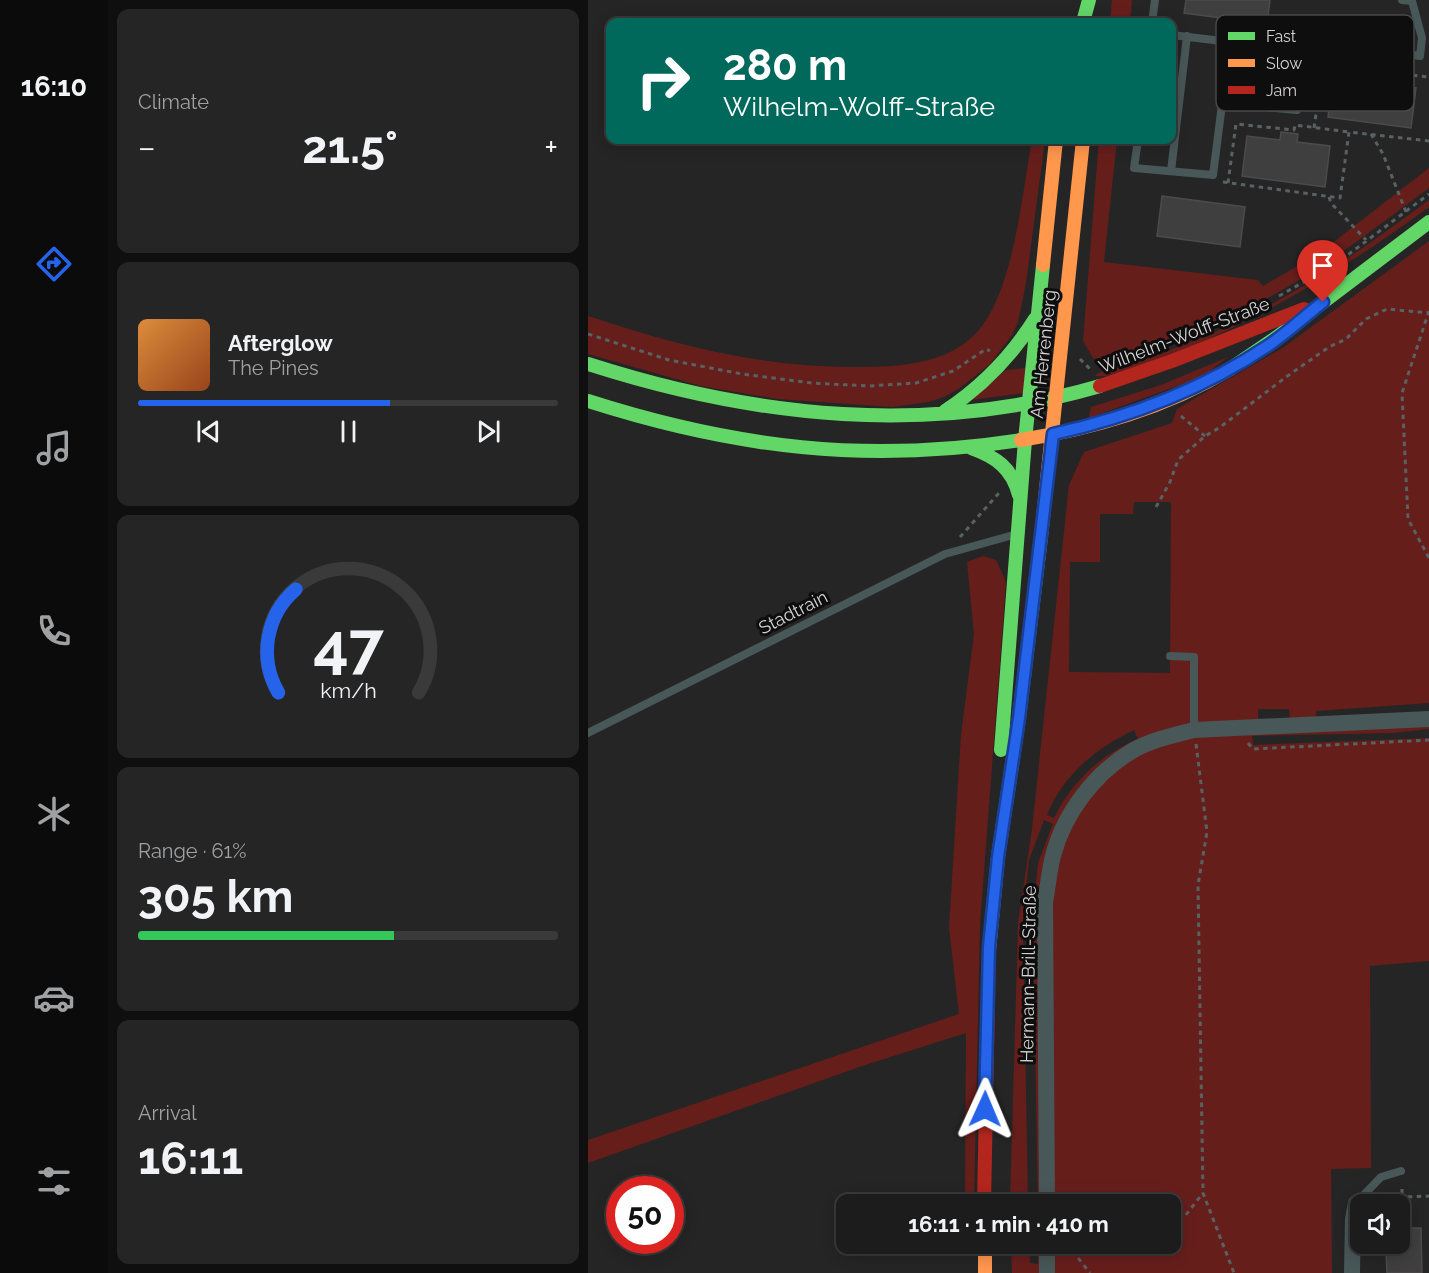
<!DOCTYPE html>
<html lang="en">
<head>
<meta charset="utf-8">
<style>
	body { margin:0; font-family:Raleway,sans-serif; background:#252525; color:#f1f3f6; height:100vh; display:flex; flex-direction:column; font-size:22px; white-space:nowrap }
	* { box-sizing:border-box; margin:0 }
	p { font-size:20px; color:#a0a1a3 }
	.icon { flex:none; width:33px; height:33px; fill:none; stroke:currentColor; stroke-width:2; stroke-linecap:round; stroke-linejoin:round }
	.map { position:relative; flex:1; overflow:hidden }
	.details { display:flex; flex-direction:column; gap:9px; padding:9px; background:#0f0f0f; width:480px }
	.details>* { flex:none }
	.hud { position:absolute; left:18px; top:18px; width:570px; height:126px; border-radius:12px; box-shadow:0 3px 15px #0003,0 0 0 2px #3a3a3b; background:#00695c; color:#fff; overflow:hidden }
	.tools { position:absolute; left:762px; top:1194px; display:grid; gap:12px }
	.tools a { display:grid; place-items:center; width:60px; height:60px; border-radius:12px; background:#1c1c1c; box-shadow:0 3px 15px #0003,0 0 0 2px #3a3a3b; font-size:30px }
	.speed { position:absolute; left:18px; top:1176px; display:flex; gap:12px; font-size:30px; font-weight:700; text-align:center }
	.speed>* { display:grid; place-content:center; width:78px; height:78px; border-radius:50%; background:#1c1c1c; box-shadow:0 3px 15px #0003,0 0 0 2px #3a3a3b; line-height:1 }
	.speed .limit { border:9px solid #d22; background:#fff; color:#111 }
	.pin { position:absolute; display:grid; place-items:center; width:51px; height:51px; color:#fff; margin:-62px -26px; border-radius:50% 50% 50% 0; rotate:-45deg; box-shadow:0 0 6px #0007 }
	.pin .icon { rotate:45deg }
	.me { position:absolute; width:66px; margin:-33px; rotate:1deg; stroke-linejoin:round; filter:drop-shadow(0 0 4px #0008) }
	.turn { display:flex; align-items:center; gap:21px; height:126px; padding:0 18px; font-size:27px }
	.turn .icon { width:78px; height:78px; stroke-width:2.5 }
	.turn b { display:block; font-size:42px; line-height:51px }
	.big { font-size:45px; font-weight:700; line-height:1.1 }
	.details .tile { flex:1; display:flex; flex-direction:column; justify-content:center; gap:9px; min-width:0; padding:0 21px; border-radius:12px; background:#252525 }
	.details .dial { align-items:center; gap:0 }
	.dial svg { height:156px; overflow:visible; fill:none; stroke:#3a3a3b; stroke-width:7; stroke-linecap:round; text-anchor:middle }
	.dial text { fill:#f1f3f6; stroke:none }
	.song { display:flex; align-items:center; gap:18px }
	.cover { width:72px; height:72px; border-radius:9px; background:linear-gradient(135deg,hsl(30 70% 55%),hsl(20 70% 35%)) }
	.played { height:6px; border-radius:3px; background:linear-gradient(90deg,#2563eb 60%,#3a3a3b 60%) }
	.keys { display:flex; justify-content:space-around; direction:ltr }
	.heat { display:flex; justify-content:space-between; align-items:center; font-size:33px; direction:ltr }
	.charge { height:9px; border-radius:4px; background:linear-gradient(90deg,#34c759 61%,#3a3a3b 0) }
	.trip { position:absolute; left:248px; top:1194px; width:345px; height:60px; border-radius:12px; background:#1c1c1c; box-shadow:0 3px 15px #0003,0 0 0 2px #3a3a3b; font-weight:700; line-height:60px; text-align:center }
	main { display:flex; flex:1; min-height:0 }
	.tab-bar { display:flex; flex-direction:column; width:108px; justify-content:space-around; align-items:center; background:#0b0b0b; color:#a0a1a3 }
	.tab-bar .icon { width:42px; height:42px }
	.tab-bar .on { color:#2563eb }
	.tab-bar b { font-size:27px; color:#f1f3f6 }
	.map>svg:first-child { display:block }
	.green { fill:#661e1b; fill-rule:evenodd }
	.building { fill:#403f3f; stroke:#4c4b4b; stroke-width:1.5 }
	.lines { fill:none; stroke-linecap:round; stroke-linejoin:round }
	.path { stroke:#596262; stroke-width:3; stroke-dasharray:4.5 4.5; stroke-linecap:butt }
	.lane { stroke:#485757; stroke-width:8 }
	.street { stroke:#485757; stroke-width:16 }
	.fast { stroke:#63d668; stroke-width:14 }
	.slow { stroke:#ff974d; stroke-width:14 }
	.jam { stroke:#b3261e; stroke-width:14 }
	.route-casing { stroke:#184099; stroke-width:15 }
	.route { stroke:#2563eb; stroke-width:10 }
	.labels { text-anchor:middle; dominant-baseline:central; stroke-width:6; stroke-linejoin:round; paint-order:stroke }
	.street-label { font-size:18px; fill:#d3d1d1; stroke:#0f0e0e }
	.key { fill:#0f0e0e; stroke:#4a4848; stroke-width:1.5 }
	.key-label { font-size:16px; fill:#d3d1d1 }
</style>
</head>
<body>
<main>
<nav class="tab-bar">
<b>16:10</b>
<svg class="icon on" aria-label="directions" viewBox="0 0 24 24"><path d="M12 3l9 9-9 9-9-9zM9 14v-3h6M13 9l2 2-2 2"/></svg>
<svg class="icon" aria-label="music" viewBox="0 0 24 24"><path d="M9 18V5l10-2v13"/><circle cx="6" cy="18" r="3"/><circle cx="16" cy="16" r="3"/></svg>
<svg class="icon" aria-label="phone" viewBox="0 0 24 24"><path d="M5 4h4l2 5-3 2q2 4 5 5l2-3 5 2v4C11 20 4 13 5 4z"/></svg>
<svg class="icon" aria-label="climate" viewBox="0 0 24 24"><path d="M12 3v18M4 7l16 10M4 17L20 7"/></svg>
<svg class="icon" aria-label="car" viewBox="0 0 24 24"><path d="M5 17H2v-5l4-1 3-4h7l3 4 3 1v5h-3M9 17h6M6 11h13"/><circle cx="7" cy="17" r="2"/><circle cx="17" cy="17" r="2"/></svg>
<svg class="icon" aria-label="filters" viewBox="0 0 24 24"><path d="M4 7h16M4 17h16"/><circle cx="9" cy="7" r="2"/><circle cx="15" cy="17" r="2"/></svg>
</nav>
<section class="details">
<div class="tile"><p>Climate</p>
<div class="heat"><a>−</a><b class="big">21.5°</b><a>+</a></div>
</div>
<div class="tile">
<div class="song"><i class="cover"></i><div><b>Afterglow</b><p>The Pines</p></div></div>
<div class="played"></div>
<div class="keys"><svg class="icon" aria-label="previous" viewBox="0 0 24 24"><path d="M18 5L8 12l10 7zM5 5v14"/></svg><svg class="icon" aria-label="pause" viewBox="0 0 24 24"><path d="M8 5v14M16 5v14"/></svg><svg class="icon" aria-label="next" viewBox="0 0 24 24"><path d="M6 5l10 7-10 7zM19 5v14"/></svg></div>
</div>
<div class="tile dial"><svg viewBox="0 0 100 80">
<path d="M14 69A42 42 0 1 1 86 69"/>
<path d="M14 69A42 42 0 0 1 23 16" stroke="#2563eb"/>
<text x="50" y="56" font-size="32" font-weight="700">47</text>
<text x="50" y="72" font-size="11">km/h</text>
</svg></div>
<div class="tile"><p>Range · 61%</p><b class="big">305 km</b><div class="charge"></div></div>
<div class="tile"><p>Arrival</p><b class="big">16:11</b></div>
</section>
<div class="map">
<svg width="841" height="1273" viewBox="0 0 841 1273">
	<rect width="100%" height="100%" fill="#262525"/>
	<path class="green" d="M524,0H544L542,22H522Z
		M444,140H457L438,283L430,322L424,335L402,364L372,388L356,397L340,402L304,407L190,399L113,386L0,354V316C91,346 171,367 268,367C310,367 360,365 390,331C426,290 434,193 444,140Z
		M511,140H529L516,262L670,280L675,286L730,254L841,168V188C808,212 775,238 741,261C673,307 595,341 516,363L505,358L495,341Z
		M841,200V207C741,280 637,342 518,376H507C511,370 524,370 532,367C559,360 584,349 610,339C694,305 769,254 841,200Z
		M841,241V703L728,711V720L841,716V729L806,733L664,736L665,745L841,738V961L782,966L783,1168L743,1169L744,1273H424L423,1244H441L442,1263L450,1264V1244H582V1204H450L445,926L435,927L440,1204H422L430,924L444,829L481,485L496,452L584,423L589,409L696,347ZM546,502H583L582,673L481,672L482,562H512V514H545ZM670,709H701L702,721H670ZM546,730L550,739C513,754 483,783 466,818L459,815C475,775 508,748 546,730ZM456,820L465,824L450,863L445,914H435L441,860Z
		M640,357L614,377L501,418L503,407L573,385Z
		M438,368L435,393L383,400L418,370Z
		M395,556L408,560L418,582L392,924L386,1204H377L378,1033L277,1065L0,1163V1140L371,1014L361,928L373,735L386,634L379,562Z"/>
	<path class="building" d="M598,0H682L679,24L596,13Z
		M745,77L828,88L823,128L740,117Z
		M693,132L710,134L709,142L742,146L737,187L654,176L659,136L692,140Z
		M574,196L657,207L652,247L569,236Z
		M812,1228H833L834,1273H799L798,1252H802V1244H812Z"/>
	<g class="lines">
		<path class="path" d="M698,31L709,38
			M650,32L667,34
			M688,33L698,31L710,22L822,37
			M726,128L735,66L841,77
			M783,134L795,154L818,212
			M635,182L752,198L761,132L841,141
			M640,183L648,124L706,130L707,125L761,132
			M741,197L743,203L778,240
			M691,296L749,263L841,194
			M841,311L814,393L820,519L841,558
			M0,334L81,360L154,374L224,383L281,386L328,383L365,371L398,349L402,351
			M492,359L502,369
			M593,416L617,436
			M568,507L582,482L590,460L617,436L631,428L698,377L741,347L758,339L778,319L799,309L841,313
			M372,537L411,493
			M660,743L665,749L841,740
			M608,744L619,832L610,885L615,1193L646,1273
			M814,1189V1197
			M787,1204L791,1198L841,1196
			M582,1223L597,1216L615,1193
			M479,1244L502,1273"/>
		<path class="lane" d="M564,22L567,0
			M634,103L709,110L719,43L832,56L834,38L824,1L814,0
			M669,106L678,35
			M550,140L546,168L625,175L642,42L584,35
			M583,171L599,36
			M582,656L606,657V730
			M0,733L357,554L429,534
			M768,1203L793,1177L813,1171"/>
		<path class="street" d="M459,1204L457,902C460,887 461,871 465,856C476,813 507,773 544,751C563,740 586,735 606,730L841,719
			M459,1244V1273
			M764,1273L765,1219L768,1203"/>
		<path class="fast" d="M495,22L501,0
			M0,364C168,418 340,436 512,386
			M642,369L689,337L841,222
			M0,401C147,448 279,464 433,440
			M357,411C395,386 423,357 447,319
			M383,448C408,457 424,468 431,495
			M413,750L437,440L455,265
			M401,950L410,857L431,718L453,537"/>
		<path class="slow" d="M455,265L468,140
			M433,440C506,428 577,408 642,369
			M453,537L495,140
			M397,1244V1273"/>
		<path class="jam" d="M512,386L584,361L716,309
			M396,1204L401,950"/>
	</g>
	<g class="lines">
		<g class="route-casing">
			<path id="route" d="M397,1109L401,947L410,857L431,718L465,434C543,417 614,390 681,345C700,332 717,316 735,302"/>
		</g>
		<use href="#route" class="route"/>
	</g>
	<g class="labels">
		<g class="street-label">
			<text transform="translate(596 335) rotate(-21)">Wilhelm-Wolff-Straße</text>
			<text transform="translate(455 354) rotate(-84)">Am Herrenberg</text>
			<text transform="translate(205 612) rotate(-27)">Stadtrain</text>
			<text transform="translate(440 974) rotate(-89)">Hermann-Brill-Straße</text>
		</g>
	</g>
	<rect x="628" y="15" width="198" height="96" rx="9" class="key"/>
	<rect x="640" y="32" width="27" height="8" fill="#63d668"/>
	<rect x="640" y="59" width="27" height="8" fill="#ff974d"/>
	<rect x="640" y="86" width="27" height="8" fill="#b3261e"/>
	<g class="key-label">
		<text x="678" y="42">Fast</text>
		<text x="678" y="69">Slow</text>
		<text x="678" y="96">Jam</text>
	</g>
</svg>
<div class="tools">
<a><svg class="icon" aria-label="sound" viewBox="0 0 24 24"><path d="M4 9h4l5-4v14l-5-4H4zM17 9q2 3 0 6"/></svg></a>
</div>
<div class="speed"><div class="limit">50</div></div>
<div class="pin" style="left:735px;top:302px;background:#d93025"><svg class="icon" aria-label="arrive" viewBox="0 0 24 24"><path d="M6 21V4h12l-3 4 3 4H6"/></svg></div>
<svg class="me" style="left:397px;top:1109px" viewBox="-20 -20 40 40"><path d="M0-17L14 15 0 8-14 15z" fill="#2563eb" stroke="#fff" stroke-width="4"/></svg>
<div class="trip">16:11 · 1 min · 410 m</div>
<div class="hud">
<div class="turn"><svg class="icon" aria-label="right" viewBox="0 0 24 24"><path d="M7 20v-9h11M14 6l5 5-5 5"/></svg><div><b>280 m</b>Wilhelm-Wolff-Straße</div></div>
</div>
</div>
</main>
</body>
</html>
